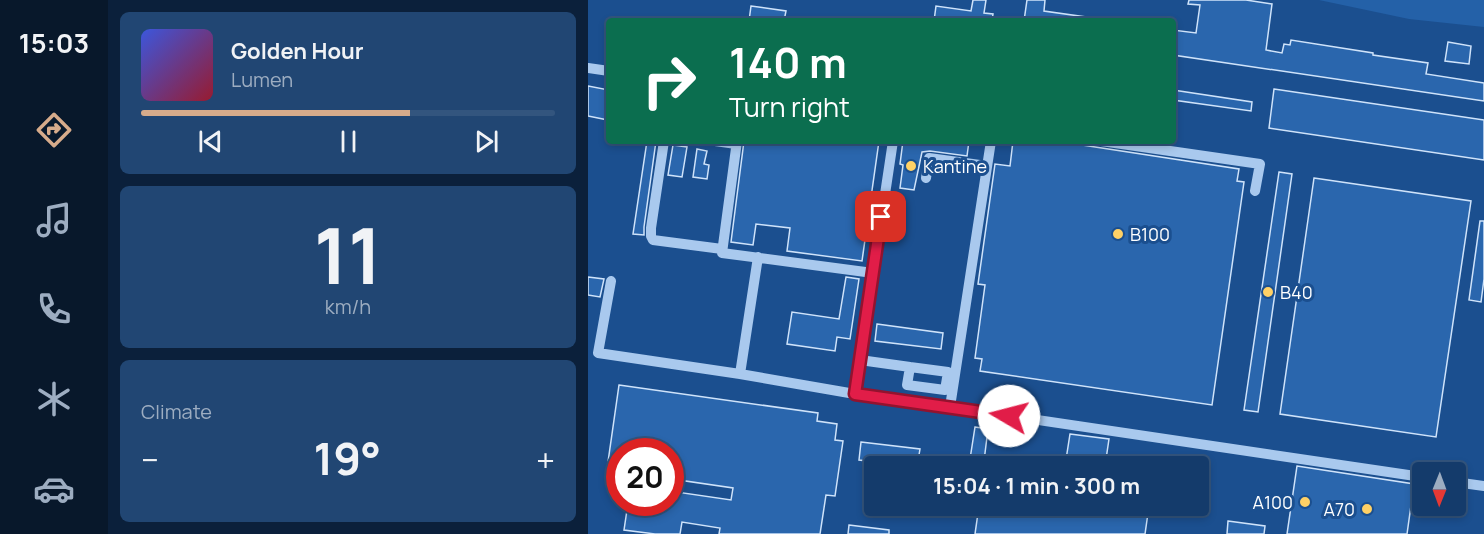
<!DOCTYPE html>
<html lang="en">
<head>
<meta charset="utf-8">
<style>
	body { margin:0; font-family:Manrope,sans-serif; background:#214673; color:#f1f3f6; height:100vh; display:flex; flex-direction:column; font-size:22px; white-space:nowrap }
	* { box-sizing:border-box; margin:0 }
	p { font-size:20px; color:#9dadc1 }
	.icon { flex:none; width:33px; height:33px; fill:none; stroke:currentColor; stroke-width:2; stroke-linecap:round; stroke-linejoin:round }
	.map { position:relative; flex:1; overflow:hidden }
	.drawer { display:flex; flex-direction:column; gap:12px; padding:12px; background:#0b203b; width:480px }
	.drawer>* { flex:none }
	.hud { position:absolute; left:18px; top:18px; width:570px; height:126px; border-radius:6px; box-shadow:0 3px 9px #0003,0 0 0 2px #33557e; background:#0b6e4f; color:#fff; overflow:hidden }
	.needle { width:39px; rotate:181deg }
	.tools { position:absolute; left:824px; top:462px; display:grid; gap:12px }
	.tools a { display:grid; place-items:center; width:54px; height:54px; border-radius:6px; background:#143b6b; box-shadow:0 3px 9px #0003,0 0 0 2px #33557e; font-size:30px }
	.speed { position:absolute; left:18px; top:438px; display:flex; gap:12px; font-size:30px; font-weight:700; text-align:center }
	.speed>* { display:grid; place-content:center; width:78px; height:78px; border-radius:50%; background:#143b6b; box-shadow:0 3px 9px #0003,0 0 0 2px #33557e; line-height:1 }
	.speed .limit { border:9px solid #d22; background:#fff; color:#111 }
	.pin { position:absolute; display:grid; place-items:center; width:51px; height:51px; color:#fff; margin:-26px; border-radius:12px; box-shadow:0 3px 9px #0006 }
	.me { position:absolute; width:66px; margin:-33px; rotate:278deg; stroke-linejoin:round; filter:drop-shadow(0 0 4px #0008) }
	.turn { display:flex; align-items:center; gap:21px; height:126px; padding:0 24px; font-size:27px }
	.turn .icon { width:78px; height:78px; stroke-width:2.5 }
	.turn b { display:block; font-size:42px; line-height:51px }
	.big { font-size:45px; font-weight:700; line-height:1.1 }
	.drawer .card { flex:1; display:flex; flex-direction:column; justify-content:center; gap:9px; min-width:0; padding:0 21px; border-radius:9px; background:#214673 }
	.drawer .dial { align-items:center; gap:0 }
	.dial b { font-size:78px; line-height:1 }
	.song { display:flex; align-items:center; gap:18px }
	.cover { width:72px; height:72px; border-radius:9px; background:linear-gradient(135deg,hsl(230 70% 55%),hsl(350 70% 35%)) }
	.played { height:6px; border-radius:3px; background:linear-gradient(90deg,#d6ab8b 65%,#33557e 65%) }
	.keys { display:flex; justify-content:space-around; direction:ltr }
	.heat { display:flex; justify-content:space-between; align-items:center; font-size:33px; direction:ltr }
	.trip { position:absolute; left:276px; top:456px; width:345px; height:60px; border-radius:6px; background:#143b6b; box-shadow:0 3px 9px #0003,0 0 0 2px #33557e; font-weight:700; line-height:60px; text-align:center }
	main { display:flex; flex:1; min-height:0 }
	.menu { display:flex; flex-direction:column; width:108px; justify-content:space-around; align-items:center; background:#08182b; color:#9dadc1 }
	.menu .icon { width:42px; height:42px }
	.menu .selected { color:#d6ab8b }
	.menu b { font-size:27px; color:#f1f3f6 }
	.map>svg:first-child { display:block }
	.green { fill:#2461a8 }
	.building { fill:#2a66ad; stroke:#cfe3fa; stroke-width:1.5 }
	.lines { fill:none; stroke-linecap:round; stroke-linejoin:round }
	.minor { stroke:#a9c9ee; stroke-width:10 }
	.route-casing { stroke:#92132f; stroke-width:15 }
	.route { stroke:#e11d48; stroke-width:10 }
	.poi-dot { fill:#ffd166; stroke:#1b4f8f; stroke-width:2 }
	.labels { text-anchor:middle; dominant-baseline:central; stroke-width:6; stroke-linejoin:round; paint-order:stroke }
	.poi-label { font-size:18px; fill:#fff; stroke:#1b4f8f; text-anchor:start }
</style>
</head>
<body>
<main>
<nav class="menu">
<b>15:03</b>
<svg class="icon selected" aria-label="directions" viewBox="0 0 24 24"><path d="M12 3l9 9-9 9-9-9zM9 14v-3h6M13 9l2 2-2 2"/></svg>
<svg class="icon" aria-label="music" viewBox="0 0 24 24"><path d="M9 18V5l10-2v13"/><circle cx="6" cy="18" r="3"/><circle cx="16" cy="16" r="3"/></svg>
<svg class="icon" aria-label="phone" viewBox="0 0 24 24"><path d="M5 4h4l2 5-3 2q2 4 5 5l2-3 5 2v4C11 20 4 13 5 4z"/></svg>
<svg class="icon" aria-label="climate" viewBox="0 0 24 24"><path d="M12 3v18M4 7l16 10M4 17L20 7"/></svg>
<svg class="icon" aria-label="car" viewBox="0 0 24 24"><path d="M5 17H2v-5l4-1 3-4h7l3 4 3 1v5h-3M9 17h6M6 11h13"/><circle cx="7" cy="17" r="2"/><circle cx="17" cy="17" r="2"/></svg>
</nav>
<section class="drawer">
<div class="card">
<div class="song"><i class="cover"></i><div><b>Golden Hour</b><p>Lumen</p></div></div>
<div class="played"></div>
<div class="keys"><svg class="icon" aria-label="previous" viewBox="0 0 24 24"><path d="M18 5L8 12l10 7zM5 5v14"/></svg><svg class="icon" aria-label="pause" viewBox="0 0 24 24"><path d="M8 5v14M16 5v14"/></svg><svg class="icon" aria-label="next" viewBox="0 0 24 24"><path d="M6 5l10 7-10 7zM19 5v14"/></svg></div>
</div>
<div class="card dial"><b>11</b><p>km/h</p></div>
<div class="card"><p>Climate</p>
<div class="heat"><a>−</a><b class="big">19°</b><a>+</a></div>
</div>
</section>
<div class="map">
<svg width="896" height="534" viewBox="0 0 896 534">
	<rect width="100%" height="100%" fill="#1b4f8f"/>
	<path class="green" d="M731,0H896V27L821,19Z"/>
	<path class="building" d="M385,0H398L396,13L405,14L404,21H346L348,6L383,11Z
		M439,0H457L456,11L498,17V21H436Z
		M601,0H658L684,4L678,50L694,53L696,44L702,45L703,40L785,53V55L840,63L838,74L896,83V101L585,55V30L608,33L612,5L600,4Z
		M163,6L198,11L196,21H161Z
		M860,42L883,46L881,64L857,61Z
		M0,86L21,90L20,120L0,116Z
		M686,89L896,120V160L681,128Z
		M585,90L664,102L663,111L585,100Z
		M59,141H68L56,227V235L45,234Z
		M156,141H291L274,261L199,251L202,228L168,224L165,245L143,242Z
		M315,141H381L379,156L342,151L334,152L326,190L312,188L315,165L312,164Z
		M425,141H468L651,169L649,181L656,182L624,405L392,371L394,359L387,358L397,285L390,284L407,164L422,166Z
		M85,145L99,147L94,177L80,175Z
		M109,149L119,151L116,164L121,165L119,179L105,177Z
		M691,172L704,174L670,412L656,410Z
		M726,178L883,201L848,437L692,414Z
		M892,221H896V279L893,302L881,300Z
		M0,277L16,279L12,297L0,295Z
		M258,277L271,279L262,339L249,337L247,351L199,344L204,312L251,319Z
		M289,324L355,333L353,349L287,341Z
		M31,385L230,413L229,421L249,424L247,440L255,441L247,496L238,495L232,534H131L132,528L94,522L92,534H67L36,530L39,510L63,514L65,502H82V491L143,500L145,488L91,480L92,473L82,471V452H32V464L20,462Z
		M387,427L400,429L396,461L382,459Z
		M482,434L521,439L517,466H477Z
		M273,442L332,449L331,455L347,457L345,466H324L271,460Z
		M709,466L826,484L819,534H699Z
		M391,506H506L560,513L557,534H387Z
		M640,521L677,526L676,534H639Z
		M261,525L301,530V534H260Z"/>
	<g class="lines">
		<path class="minor" d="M0,68L21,71
			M76,141L63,228V236L65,240L134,249
			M127,141L148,144
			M149,141L134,253L285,273
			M403,141L362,407L834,477
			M513,141L672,164L667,191
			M338,178L341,158L399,166
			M23,281L10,353L152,374L267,394L362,407
			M272,360L322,367L319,385L357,390L360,372L322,367
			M152,374L170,257
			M267,394L305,141
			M867,482L896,486"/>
	</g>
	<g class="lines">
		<g class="route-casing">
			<path id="route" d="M293,217L267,394L421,416"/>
		</g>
		<use href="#route" class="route"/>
	</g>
	<g class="poi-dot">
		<circle cx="323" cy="166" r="6"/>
		<circle cx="530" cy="234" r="6"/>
		<circle cx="680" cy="292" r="6"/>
		<circle cx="717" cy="502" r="6"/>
		<circle cx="779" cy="509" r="6"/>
	</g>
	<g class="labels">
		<g class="poi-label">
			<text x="335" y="166">Kantine</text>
			<text x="542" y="234">B100</text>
			<text x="692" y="292">B40</text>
			<text x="705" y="502" text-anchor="end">A100</text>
			<text x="767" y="509" text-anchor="end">A70</text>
		</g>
	</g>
</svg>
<div class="tools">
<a><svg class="needle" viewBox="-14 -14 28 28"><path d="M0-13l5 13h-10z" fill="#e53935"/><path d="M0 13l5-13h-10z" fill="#9dadc1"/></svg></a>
</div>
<div class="speed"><div class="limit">20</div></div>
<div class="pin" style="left:293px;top:217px;background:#d93025"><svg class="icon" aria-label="arrive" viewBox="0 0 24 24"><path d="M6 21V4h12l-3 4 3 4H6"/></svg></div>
<svg class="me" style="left:421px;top:416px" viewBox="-20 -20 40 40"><circle r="19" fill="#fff"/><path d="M0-13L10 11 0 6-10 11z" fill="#e11d48"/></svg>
<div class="trip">15:04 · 1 min · 300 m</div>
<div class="hud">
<div class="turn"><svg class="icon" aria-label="right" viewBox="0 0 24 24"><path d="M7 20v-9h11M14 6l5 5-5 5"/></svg><div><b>140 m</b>Turn right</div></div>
</div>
</div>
</main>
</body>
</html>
